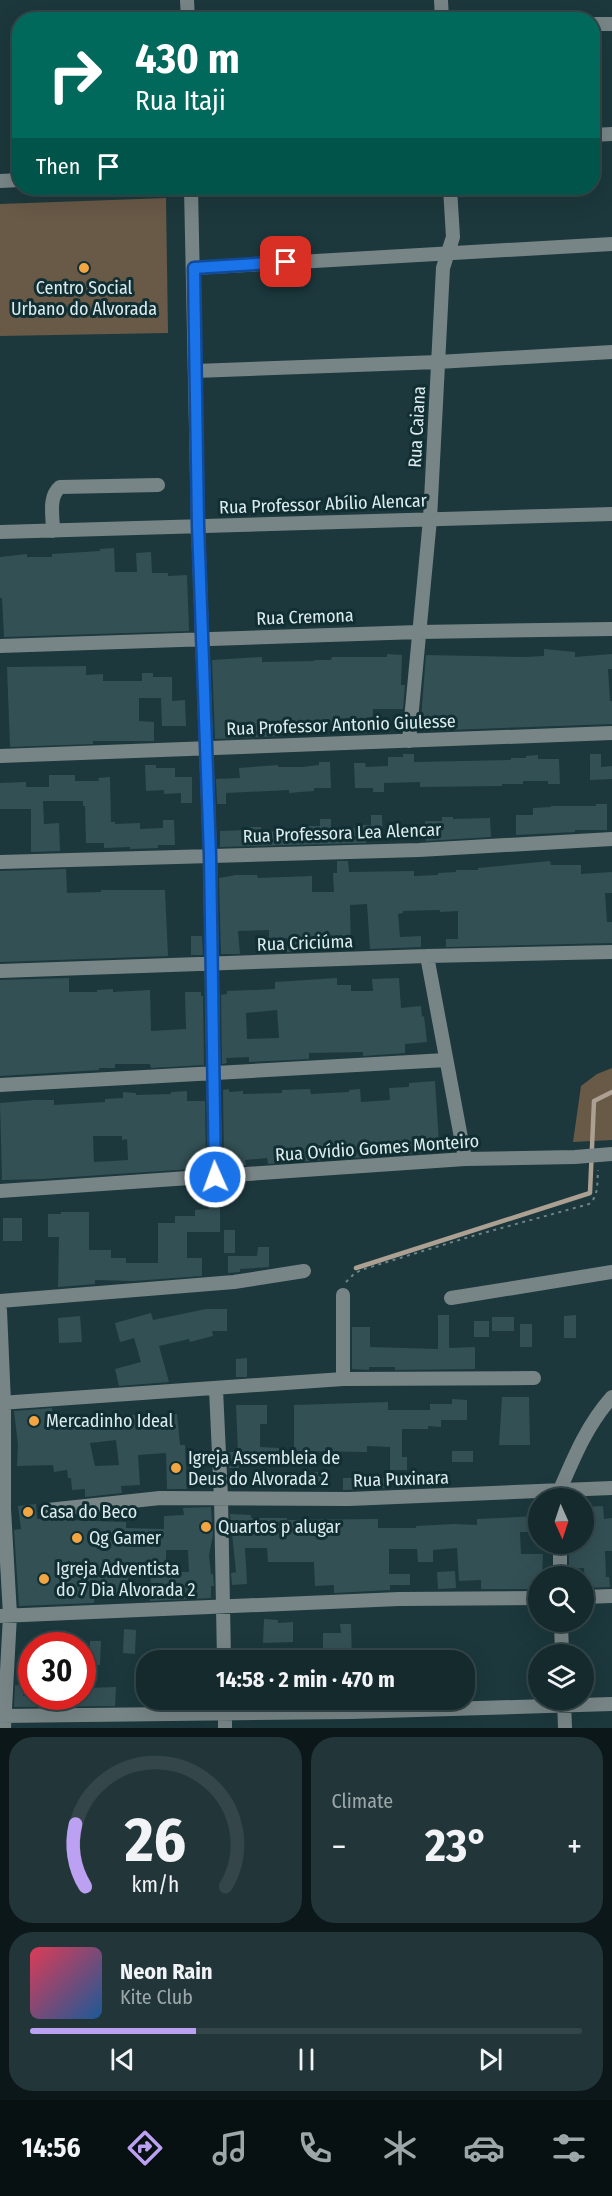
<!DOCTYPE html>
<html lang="en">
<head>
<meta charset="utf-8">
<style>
	body { margin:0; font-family:"Fira Sans Condensed",sans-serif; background:#223639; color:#f1f3f6; height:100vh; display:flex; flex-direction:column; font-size:22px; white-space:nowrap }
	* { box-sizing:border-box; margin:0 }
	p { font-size:20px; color:#9da7aa }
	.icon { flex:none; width:33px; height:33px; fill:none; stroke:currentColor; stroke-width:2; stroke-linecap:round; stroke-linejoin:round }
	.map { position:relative; height:1728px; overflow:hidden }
	.side { display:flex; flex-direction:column; gap:9px; padding:9px; background:#0c1719; flex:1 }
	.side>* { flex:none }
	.banner { position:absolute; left:12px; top:12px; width:588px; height:183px; border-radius:24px; box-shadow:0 6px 24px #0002,0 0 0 2px #344649; background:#00695c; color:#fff; overflow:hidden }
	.needle { width:39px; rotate:177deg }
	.buttons { position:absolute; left:528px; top:1488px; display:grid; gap:12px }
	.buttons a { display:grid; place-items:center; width:66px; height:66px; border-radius:50%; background:#152a2d; box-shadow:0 6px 24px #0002,0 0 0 2px #344649; font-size:30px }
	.speed { position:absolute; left:18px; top:1632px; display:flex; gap:12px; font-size:30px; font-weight:700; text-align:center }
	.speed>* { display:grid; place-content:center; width:78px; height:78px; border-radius:50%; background:#152a2d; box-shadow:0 6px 24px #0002,0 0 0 2px #344649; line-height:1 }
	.speed .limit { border:9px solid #d22; background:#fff; color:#111 }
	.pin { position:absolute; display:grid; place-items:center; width:51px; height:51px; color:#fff; margin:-26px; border-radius:12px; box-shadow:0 3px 9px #0006 }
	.me { position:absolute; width:66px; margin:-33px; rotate:358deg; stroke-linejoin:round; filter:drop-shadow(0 0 4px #0008) }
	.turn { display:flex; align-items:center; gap:21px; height:126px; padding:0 24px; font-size:27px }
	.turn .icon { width:78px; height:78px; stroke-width:2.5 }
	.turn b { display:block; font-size:42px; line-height:51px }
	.then { display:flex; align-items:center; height:57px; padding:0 24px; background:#0003; gap:12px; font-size:22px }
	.big { font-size:45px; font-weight:700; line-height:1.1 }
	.side .widget { flex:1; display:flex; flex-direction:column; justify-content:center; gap:9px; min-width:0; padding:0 21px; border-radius:24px; background:#223639 }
	.side .dial { align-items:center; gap:0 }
	.dial svg { height:156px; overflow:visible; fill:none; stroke:#344649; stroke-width:7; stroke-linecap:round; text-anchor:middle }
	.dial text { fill:#f1f3f6; stroke:none }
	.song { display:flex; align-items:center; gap:18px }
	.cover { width:72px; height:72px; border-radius:9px; background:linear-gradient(135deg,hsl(350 70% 55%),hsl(210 70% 35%)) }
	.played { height:6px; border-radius:3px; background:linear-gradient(90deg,#bca0f2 30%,#344649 30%) }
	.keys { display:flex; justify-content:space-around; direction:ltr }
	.heat { display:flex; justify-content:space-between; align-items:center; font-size:33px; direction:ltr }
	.side .tiles { flex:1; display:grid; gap:9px; grid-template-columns:1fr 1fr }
	.widget:last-child { grid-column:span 2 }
	.trip { position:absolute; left:136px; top:1650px; width:339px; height:60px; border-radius:24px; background:#152a2d; box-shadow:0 6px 24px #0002,0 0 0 2px #344649; font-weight:700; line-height:60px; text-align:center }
	.dock { display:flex; height:96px; justify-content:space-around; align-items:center; background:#081112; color:#9da7aa }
	.dock .icon { width:42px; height:42px }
	.dock .selected { color:#bca0f2 }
	.dock b { font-size:27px; color:#f1f3f6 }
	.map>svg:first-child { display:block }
	.green { fill:#695947 }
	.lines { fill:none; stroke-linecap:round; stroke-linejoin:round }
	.stream { stroke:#aba091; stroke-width:4.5 }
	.building { fill:#335054; fill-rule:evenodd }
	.path { stroke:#6e8488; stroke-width:2; stroke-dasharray:3 4.5; stroke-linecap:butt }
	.minor { stroke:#788587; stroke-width:14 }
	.route-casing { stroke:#114b97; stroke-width:15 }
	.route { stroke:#1a73e8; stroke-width:10 }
	.poi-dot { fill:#f2a541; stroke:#112e32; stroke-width:2 }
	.labels { text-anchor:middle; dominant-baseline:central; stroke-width:6; stroke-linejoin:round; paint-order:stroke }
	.poi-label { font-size:18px; fill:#dcecee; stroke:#112e32; text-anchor:start }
	.street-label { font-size:18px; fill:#dcecee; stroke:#112e32 }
</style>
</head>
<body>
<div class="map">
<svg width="612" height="1728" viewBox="0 0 612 1728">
	<rect width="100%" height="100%" fill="#1c383c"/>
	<path class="green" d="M166,198L168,333L0,336V204Z
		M612,1068V1140L573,1142L581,1086L597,1074Z"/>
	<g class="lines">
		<path class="stream" d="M356,1268L590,1193L594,1101L612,1092"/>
	</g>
	<path class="building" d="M114,548L115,572H137L136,553L151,552L152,573H168V576L187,575L189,631L4,637L2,598H0V557L27,554V557H52V554L100,551V549Z
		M544,649L575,652V657L612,654V669H608L610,701H612V724L420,731L426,655L526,657L544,656Z
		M387,654L402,655L401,685H405L403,709H373L372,733L341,734L340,724L281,727V736L215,739L212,660L262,657V662L314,661V660H331L332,657H387Z
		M86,666V675L103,674V681H142V673H153V677H172V701L185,700L186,726H162L161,698H139V721L154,722V741H93V744L10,747L7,667Z
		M403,754H414V762L511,760V758H526V756L538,755V759H559L560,784H548V781H523V784H502V786L420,787V782L384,783V792H373V788H355L354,763H365L366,767L388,766V757H403Z
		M590,754H601V767L612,766V779L590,780Z
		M319,762H330L331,788H314V791L300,792L289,793V790L226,793V804H217L216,779L240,778L239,768L278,765V767H302L319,765Z
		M145,765H156V768H175V777H192V803H181V793L164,794V790L146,791Z
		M49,775H75V781H99L98,778L110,777L111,822H115V824L140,823V829L163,828V820H174L175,845H158V848L130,849V847L104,848V843H86L85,806H83V801H43L44,824L59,823L60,851L31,852V809H0V783L26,782V787H49Z
		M596,804H607V830H575V832L516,835V815H533V808L551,807V806H596Z
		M371,815H382L383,840H366V843L220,847V831L249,830V827H261V832L300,830V826H320V819H331V829L355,828V825H371Z
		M442,817H453V819L490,818L491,837L426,841L425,821H442Z
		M337,861H348L349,872L414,871V876L438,875V873L456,872V870H478V868L550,861L551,865H581V874L612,872V893H605L607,922H612V943L446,947V939H458V911L440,912V910L403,911V913L398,914L400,937L421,936V947L370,949L367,904L350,905L351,950L287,952V938H269V930L238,931L240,954H221L219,878L236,875H257L258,878L312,876V892H334L333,873H337Z
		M66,869L67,893L101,892V890H165L168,956L0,962V871Z
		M191,936H202L203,955H191Z
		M69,978V992H97V990L113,989V992L150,990L151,1031L186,1029L185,992H201V996H203L204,1065L151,1068L150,1064H115V1068H99V1070L0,1076V980Z
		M337,978V985H351V991H373L372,979L399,978L401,1008L421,1006L422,1017L424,1016L427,1042L405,1044V1053L363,1056V1052L309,1053V1059L249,1062V1057L226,1058L227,1063L222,1064L221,995L227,994V991L275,989V982ZM277,1010L279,1038L247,1039L246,1013Z
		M435,1081L439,1143L423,1144L424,1153L268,1164L267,1158L245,1160L246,1165L224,1167L223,1090L229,1089V1092L243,1091V1094L282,1093V1090L310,1089L311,1094L349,1092V1090L360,1089L361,1102L390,1100L389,1088L409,1087V1083Z
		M187,1091V1101H205L206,1168L42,1179L2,1180L0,1103L35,1100H54V1105L105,1102V1099L123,1098V1092L136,1093V1095L171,1094V1092ZM93,1136H122V1140L127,1139L128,1160L94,1162Z
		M209,1204H220V1232H187V1258H202V1276L133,1281L95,1280V1284L58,1287L59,1237H48V1214H61V1212H89V1250H111V1258H126V1263H158V1223H175V1216H195V1210L209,1209Z
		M3,1218H22V1241H3Z
		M224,1230H235V1253H224Z
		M258,1247H269V1267L240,1269V1272L228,1273V1256H257Z
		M206,1309H227V1331H212L213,1336L190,1342L189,1339L159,1346L169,1382L119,1386L115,1369L141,1362L134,1338L120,1342L115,1323L151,1313L153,1320Z
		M438,1315H449V1348L475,1347V1369L395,1370V1367H369V1370L352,1369V1327H370V1347L438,1349Z
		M576,1315V1338H564V1316Z
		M80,1316L82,1342L59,1343L58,1318Z
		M492,1317H514V1331H492Z
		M474,1321H489V1337H474Z
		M520,1324H532V1347H520Z
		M247,1358V1377H236V1359Z
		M502,1397H529L530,1445H499Z
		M452,1399L467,1400V1420H441V1427L428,1426V1429H402V1457H407V1470H390V1447L367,1446V1452L294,1451V1405L388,1402V1410H430V1404H452Z
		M236,1405H267V1424H260V1447L279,1448V1464H239V1468H229L228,1452H238Z
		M52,1408L53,1422L74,1418L135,1415V1417H158L177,1414L180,1445H185L187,1489H167L166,1453L138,1455L140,1485L121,1486L122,1493L85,1497V1489L72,1490L71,1478H68L67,1470L54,1472L53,1465L17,1466L18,1445L14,1411ZM116,1440L119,1465L95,1466L90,1443Z
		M452,1451H473V1462H452Z
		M310,1472H322V1485H310Z
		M343,1478H389V1488L343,1490Z
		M36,1504L37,1519L126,1522V1528L164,1529V1516L184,1515L183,1508L211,1507L213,1535L209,1555L211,1574H213L214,1586H211V1598L150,1601L151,1567H129L127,1596L95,1593L94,1603L19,1606L14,1530L21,1529L18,1506ZM166,1550H188L189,1572H166Z
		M603,1506L604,1519L612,1518V1551H605L606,1577H609L610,1587L585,1588L584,1568L569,1569V1544H584V1507Z
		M230,1514L251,1515V1518H287V1520L378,1519V1528H416V1526L454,1524L477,1525V1519L538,1516V1532H520L521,1554H543L542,1576H538V1589H481V1580L459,1581L457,1548L433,1550V1562H418L417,1549H389V1574H410V1585H390V1590L334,1593V1585L315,1586L314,1562H268L267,1548H245L247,1584L232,1585L231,1573L236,1572Z
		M455,1571L456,1588L438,1589L437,1572Z
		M264,1619L278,1620V1623L293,1622V1642L263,1643Z
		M340,1624H351L352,1659L323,1660V1633H341Z
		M124,1629L136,1630L135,1654L123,1653Z
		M90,1641H101L100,1665L89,1664Z
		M15,1685L24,1686L23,1696H89V1688L116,1687L115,1706L14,1707Z"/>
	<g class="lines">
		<path class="path" d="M346,1282L355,1273L364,1269L469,1237L589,1204C599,1196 597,1182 598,1170"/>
		<path class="minor" d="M187,0L188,20
			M441,0L442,20
			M592,24H612
			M592,135L612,134
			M0,181L20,180
			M191,188L198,525L210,855L215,1177
			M194,268L612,244
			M195,371L438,362L612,352
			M53,531C53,516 48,497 60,487L158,485
			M0,532L612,514
			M0,646L419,632L612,629
			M409,741L430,519L443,268L453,237L450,188
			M0,756L612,733
			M0,862L419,850L612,839
			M427,956L465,1159
			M0,971L427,956L612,952
			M0,1085L446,1060
			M0,1191L465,1159L575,1157L612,1154
			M451,1298L612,1272
			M0,1301L234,1282L304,1271
			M0,1310L4,1403V1509L10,1615L4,1728
			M343,1379V1295
			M216,1389L221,1498L224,1660
			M0,1403L343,1379L534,1378
			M559,1498V1492C574,1457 587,1425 612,1397
			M48,1510L160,1498L349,1499L612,1488
			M560,1544V1576
			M584,1597L612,1596
			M0,1616L399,1599L538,1598
			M561,1622L562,1654
			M225,1700V1728
			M564,1700L565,1728
			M0,1716L351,1712L612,1704"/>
	</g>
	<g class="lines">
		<g class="route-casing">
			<path id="route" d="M215,1177L210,855L198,525L194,268L286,262"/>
		</g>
		<use href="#route" class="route"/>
	</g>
	<g class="poi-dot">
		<circle cx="84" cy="268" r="6"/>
		<circle cx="34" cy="1421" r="6"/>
		<circle cx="176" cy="1468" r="6"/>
		<circle cx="28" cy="1512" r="6"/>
		<circle cx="206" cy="1527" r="6"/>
		<circle cx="77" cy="1538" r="6"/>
		<circle cx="44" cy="1579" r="6"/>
	</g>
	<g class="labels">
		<g class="poi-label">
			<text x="84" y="288" text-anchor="middle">Centro Social<tspan x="84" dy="21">Urbano do Alvorada</tspan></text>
			<text x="46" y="1421">Mercadinho Ideal</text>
			<text x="188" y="1458">Igreja Assembleia de<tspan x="188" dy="21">Deus do Alvorada 2</tspan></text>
			<text x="40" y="1512">Casa do Beco</text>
			<text x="218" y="1527">Quartos p alugar</text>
			<text x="89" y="1538">Qg Gamer</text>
			<text x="56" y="1569">Igreja Adventista<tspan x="56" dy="21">do 7 Dia Alvorada 2</tspan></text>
		</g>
		<g class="street-label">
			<text transform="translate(417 427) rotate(-87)">Rua Caiana</text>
			<text transform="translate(323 504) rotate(-2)">Rua Professor Abílio Alencar</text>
			<text transform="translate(305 617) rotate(-2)">Rua Cremona</text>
			<text transform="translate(341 725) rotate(-2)">Rua Professor Antonio Giulesse</text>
			<text transform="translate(342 833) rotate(-2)">Rua Professora Lea Alencar</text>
			<text transform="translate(305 943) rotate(-2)">Rua Criciúma</text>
			<text transform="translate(377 1148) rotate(-4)">Rua Ovídio Gomes Monteiro</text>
			<text transform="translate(401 1479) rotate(-2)">Rua Puxinara</text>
		</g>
	</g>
</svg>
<div class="buttons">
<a><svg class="needle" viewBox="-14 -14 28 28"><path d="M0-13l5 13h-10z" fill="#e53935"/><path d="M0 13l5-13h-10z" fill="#9da7aa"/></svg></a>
<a><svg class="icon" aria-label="search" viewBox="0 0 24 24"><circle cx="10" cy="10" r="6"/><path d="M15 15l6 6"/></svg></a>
<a><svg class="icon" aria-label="layers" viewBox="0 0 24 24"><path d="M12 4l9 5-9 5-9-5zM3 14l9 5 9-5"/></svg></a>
</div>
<div class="speed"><div class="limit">30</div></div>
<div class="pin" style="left:286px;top:262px;background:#d93025"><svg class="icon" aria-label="arrive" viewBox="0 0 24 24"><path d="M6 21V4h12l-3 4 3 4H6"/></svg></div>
<svg class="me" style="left:215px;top:1177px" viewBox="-20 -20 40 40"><circle r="17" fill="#1a73e8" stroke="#fff" stroke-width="3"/><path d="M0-11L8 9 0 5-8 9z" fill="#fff"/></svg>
<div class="trip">14:58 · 2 min · 470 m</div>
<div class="banner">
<div class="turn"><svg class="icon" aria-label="right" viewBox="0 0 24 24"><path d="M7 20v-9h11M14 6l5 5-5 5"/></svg><div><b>430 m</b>Rua Itaji</div></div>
<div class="then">Then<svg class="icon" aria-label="arrive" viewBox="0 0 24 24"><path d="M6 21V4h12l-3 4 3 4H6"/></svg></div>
</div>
</div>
<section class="side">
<div class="tiles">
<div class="widget dial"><svg viewBox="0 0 100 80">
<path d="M14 69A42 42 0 1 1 86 69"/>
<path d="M14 69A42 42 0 0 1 9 37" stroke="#bca0f2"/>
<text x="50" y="56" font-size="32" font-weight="700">26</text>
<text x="50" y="72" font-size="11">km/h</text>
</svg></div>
<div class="widget"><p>Climate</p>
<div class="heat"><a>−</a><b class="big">23°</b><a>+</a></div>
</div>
<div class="widget">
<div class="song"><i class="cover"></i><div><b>Neon Rain</b><p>Kite Club</p></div></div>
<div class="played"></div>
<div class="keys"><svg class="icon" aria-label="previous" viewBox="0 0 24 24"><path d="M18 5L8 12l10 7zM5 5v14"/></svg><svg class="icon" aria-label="pause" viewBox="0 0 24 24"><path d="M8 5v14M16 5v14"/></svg><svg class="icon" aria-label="next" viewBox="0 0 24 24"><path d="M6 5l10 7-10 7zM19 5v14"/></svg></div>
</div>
</div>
</section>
<nav class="dock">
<b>14:56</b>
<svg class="icon selected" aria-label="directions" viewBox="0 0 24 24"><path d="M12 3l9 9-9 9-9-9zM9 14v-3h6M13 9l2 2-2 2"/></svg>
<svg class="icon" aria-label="music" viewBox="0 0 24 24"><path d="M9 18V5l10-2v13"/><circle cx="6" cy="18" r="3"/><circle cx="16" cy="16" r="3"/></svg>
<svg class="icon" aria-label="phone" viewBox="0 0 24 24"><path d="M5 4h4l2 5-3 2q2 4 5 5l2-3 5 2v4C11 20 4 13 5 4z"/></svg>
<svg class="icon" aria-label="climate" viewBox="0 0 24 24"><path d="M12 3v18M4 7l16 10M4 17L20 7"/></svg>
<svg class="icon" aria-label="car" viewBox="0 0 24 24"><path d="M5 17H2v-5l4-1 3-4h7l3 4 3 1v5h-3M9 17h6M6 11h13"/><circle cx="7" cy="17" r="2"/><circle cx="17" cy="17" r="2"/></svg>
<svg class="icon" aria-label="filters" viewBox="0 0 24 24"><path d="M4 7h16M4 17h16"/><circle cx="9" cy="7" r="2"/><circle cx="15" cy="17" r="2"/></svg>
</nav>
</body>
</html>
